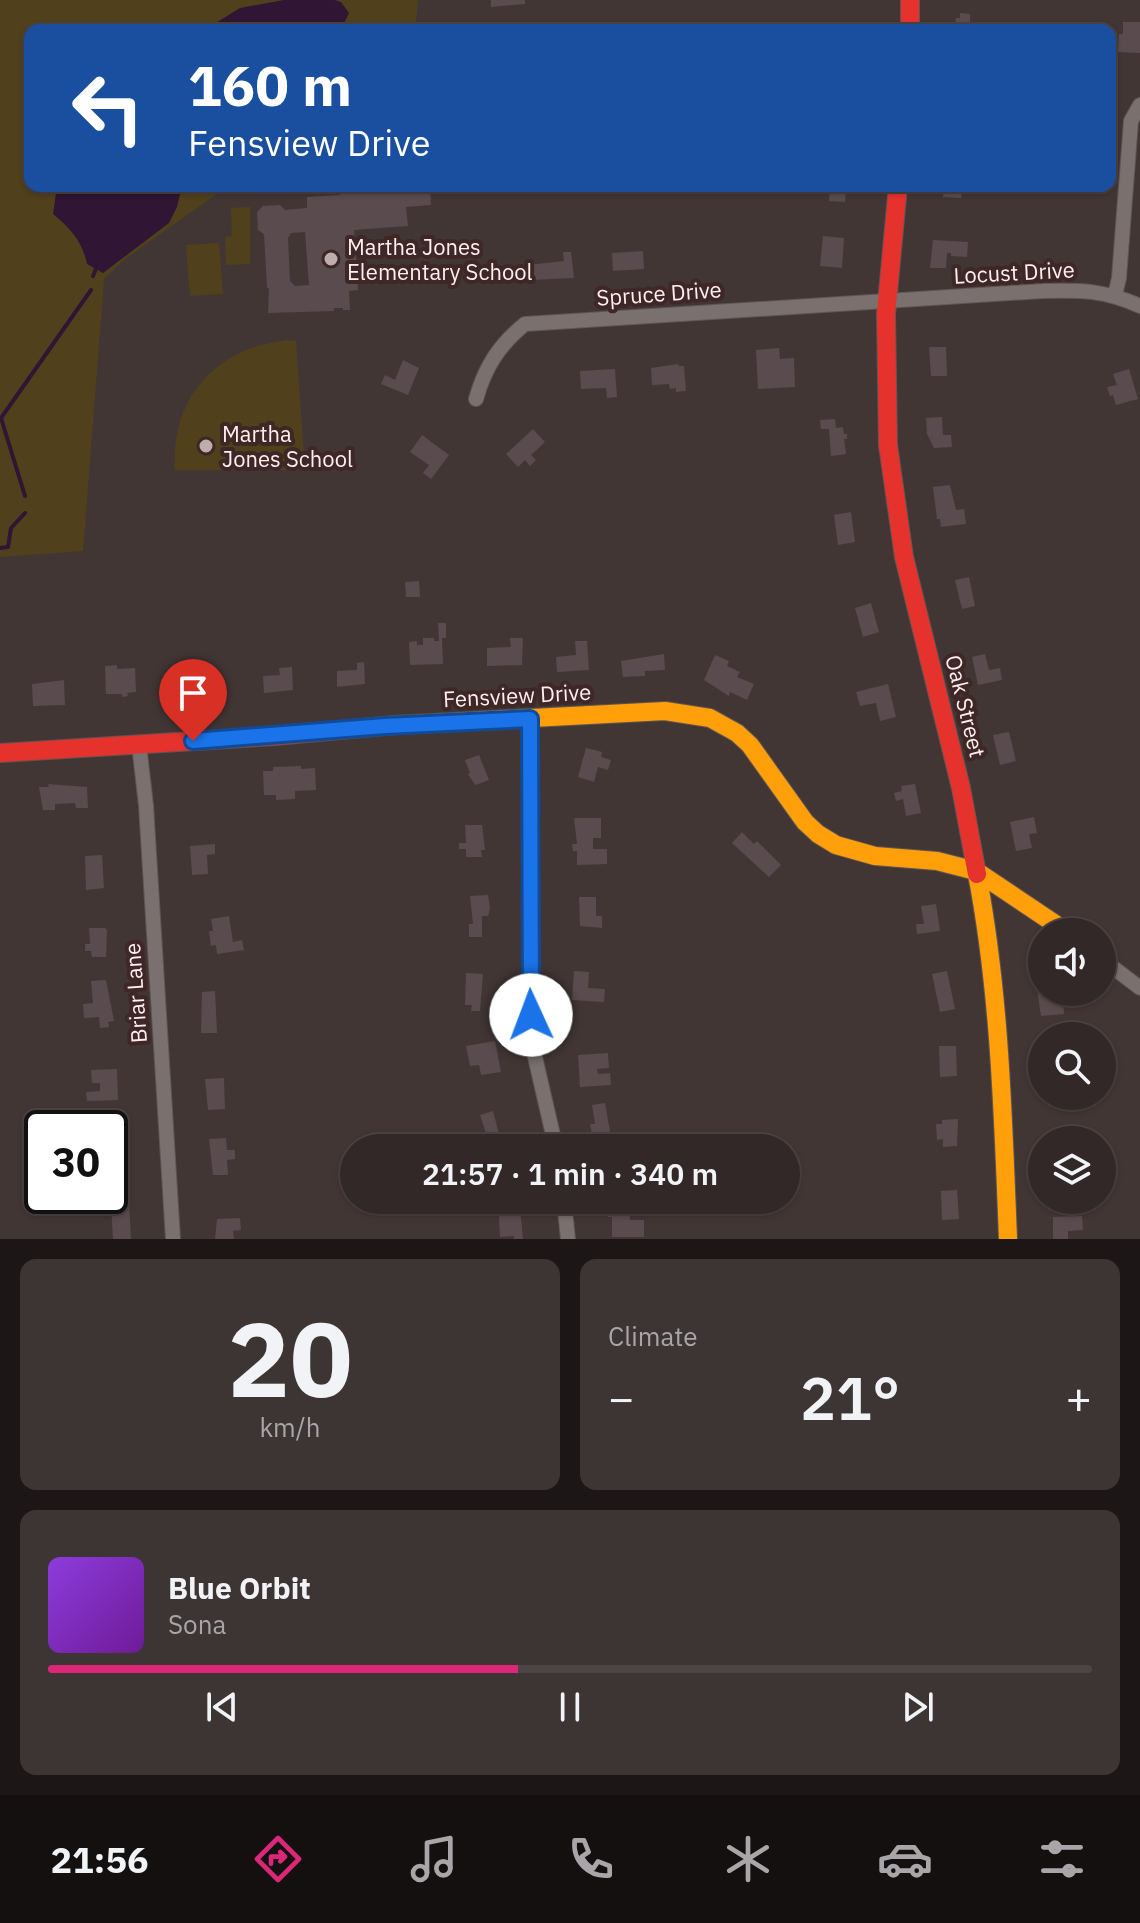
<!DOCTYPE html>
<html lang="en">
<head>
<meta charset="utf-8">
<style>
	body { margin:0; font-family:"IBM Plex Sans",sans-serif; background:#3d3434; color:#f1f3f6; height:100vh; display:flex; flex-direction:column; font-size:30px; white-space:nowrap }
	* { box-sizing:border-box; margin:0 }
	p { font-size:26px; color:#a8a6a8 }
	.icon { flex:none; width:44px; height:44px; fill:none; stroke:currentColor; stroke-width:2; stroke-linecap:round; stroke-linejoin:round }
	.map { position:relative; height:1239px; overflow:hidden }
	.side { display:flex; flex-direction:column; gap:20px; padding:20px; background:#1c1616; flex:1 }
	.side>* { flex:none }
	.hud { position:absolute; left:24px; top:24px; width:1092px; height:168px; border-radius:16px; box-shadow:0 2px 6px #0004,0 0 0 2px #4d4445; background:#1a4fa0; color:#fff; overflow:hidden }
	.buttons { position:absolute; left:1028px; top:918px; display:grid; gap:16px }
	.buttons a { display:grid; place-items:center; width:88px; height:88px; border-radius:50%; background:#322828; box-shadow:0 2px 6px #0004,0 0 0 2px #4d4445; font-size:40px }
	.speed { position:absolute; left:24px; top:1110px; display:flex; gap:16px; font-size:40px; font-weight:700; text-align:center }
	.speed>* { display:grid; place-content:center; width:104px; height:104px; border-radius:50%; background:#322828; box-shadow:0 2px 6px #0004,0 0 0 2px #4d4445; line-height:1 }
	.speed .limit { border:4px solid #111; border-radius:12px; background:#fff; color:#111 }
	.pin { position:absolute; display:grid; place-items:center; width:68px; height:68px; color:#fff; margin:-82px -34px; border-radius:50% 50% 50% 0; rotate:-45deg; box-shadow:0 0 8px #0007 }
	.pin .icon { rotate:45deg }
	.me { position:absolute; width:88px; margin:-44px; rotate:358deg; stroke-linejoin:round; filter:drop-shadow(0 0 6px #0008) }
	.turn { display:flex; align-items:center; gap:28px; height:168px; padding:0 32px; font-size:36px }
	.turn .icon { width:104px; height:104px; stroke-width:2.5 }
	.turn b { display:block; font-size:56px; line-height:68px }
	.big { font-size:60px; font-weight:600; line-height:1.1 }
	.side .widget { flex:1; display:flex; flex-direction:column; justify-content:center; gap:12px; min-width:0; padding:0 28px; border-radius:16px; background:#3d3434 }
	.side .dial { align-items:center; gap:0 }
	.dial b { font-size:104px; line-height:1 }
	.song { display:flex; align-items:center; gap:24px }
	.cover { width:96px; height:96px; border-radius:12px; background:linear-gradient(135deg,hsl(270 70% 55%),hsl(280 70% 35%)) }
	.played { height:8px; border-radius:4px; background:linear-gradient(90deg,#db2777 45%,#4d4445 45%) }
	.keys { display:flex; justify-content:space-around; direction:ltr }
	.heat { display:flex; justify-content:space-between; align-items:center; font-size:44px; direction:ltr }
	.side .tiles { flex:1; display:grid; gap:20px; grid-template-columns:1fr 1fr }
	.widget:last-child { grid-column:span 2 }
	.trip { position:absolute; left:340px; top:1134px; width:460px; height:80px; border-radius:40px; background:#322828; box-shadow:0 2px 6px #0004,0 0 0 2px #4d4445; font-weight:600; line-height:80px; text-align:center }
	.menu { display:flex; height:128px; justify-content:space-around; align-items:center; background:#141010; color:#a8a6a8 }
	.menu .icon { width:56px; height:56px }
	.menu .on { color:#db2777 }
	.menu b { font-size:36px; color:#f1f3f6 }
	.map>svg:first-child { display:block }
	.green { fill:#50411c }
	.water { fill:#301534 }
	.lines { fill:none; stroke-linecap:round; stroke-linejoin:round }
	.stream { stroke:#301534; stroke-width:4 }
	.building { fill:#5a4b4e; fill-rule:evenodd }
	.street-casing { stroke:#605553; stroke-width:16 }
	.slow-casing { stroke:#605553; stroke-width:20 }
	.jam-casing { stroke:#605553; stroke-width:20 }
	.street { stroke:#79706f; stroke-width:14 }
	.slow { stroke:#ff9f0a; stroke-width:18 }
	.jam { stroke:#e5322d; stroke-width:18 }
	.route-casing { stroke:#114b97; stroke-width:20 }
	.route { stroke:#1a73e8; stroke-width:14 }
	.poi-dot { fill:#bdaead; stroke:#3e2725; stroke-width:3 }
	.labels { text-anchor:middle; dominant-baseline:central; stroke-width:8; stroke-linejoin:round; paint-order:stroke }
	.poi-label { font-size:22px; fill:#ffefed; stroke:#3e2725; text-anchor:start }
	.street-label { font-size:22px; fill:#ffefed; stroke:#3e2725 }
</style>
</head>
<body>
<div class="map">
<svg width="1140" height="1239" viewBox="0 0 1140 1239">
	<rect width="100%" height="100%" fill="#423635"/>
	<path class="green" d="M0,0H418L415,30H30V186H228L125,259L104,279L83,551L0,557Z
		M250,207V264L226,265L225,237L232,236L231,208Z
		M219,243L223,294L190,296L186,245Z
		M288,340L296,341L304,459L295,470H175C170,398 217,347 288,340Z"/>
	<path class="water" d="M284,0H335L341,2L349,13L341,30H105L123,25L214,24L240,8Z
		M62,186H182L177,207L169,223L103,273L87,264C82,241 71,229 53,214L56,193Z"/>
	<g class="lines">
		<path class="stream" d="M93,276L97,266
			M25,496L1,418L91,290
			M0,548L8,547L11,528L25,513"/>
	</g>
	<path class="building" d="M491,0H525V4L491,7Z
		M960,13L970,14V30H954L956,18H960Z
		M1123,22H1140V53L1118,52L1119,34H1123Z
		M339,186H430L431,205L406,207L408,226L354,230L358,290L349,291L350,310H343V308H334V311L268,313L269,288H267L264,234L258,230L257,212L263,206L280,205L285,210L307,208V197L340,195ZM305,232L309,285L295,286L290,281L288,238L291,233Z
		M830,186H846L845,202L829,201Z
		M944,186H963L961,198L943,197Z
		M823,236L844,238L842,268L820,266Z
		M933,240L968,242L967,257L951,256V253H947L946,268H930Z
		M643,251L644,269L613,271L612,253Z
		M563,252H571L574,278L529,280L528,265L564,261Z
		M929,347H946L947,376H931Z
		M779,348L780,359L794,358L795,387L758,389L756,350Z
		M403,360L419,368L408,395L381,384L385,375L395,380Z
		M678,364L679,366H684L686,391L676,392V388L670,389L669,384L652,385L651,368Z
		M615,369L617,397L607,398L606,388L581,389L580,371Z
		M1129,369L1138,399L1116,405L1113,395L1110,396L1107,387L1117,385L1113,374Z
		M942,417L943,435H951L952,447L934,448L927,434L926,418Z
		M835,419L836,428L843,427L844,434H847V439H844L846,454L831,456L829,429H821L820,420Z
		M533,429L545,442L531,455L536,460L530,466L525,460L518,467L506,454Z
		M422,435L449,455L431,479L423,473L429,465L410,452Z
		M950,485L956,510L964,509L966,524L941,527L940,519H937L933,487Z
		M851,512L855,542L838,545L834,515Z
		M969,577L975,606L962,609L955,580Z
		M419,581L420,597H406L405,582Z
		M871,603L879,632L863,637L855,608Z
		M438,623H446V638H442L443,664L410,665L409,642L417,641V645H423V638H434V641H439Z
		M510,638H523L522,665L487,666V648L511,647Z
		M575,641H587L589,670L557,672L556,657L576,655Z
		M664,654L665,670L645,671V676L623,677L621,661Z
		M985,654L989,670L1000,668L1002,680L978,685L972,657Z
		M715,655L729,661L727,666L740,672L737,677L754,684L747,700L730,692L729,696L704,680Z
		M364,662L365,684L337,687V671L357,670V663Z
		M117,665V669L135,668L136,692L127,693L128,696L122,697V694H106L105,666Z
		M292,667L293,690L264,693L263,676L280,675L279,668Z
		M182,671H195L196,679L212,678V694L183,695Z
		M64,680L65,705L33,706L32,684Z
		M888,684L896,717L880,721L876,703L860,706L856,692Z
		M1009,732L1016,761L1000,765L993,735Z
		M586,748L602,752L601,757L611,760L608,770L598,767L594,782L578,777Z
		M479,755L489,780L475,785L468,774L470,773L465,760Z
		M301,766V769L315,768L316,790L295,791V799L276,800V795H264L263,771H273V767Z
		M48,784L87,787L88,808H76L75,803L55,804V810H43L39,787H49Z
		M915,784L921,813L906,816L903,799L896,801L894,793L902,791L901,786Z
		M1034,817L1037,833L1029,834L1032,848L1016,851L1010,822Z
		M574,818H601V838H593V849H607V864L577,865V851H573L572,844H577Z
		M465,825H482L485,850H481L482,857H466V849H459V843H466Z
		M742,832L754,844L757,841L781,865L769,877L732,843Z
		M215,844V854L207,855L208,874L192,875L190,846Z
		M102,855L104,888L86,890L85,856Z
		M488,895L490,908L488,916H482V937H469V924H473L470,896Z
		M579,897H596V916H602V928L580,926Z
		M936,904L940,931L917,934L916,924H924L921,906Z
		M229,916L233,942L242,940L244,950L217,954L216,945L211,946L209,931H213L211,919Z
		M89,928H105L107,930L106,957H92L91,951H85V944H90Z
		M574,971L589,972L588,988L605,989L604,1002L572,1000Z
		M947,971L955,1009L940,1012L932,974Z
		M466,973L483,974L480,1011H471L472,1005H465Z
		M106,980L114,1021L108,1022L109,1027L100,1028L99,1017L84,1018L83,1004L93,1003L91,981Z
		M1037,989L1052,992V1001L1063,1000L1064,1014L1041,1016Z
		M215,991L217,1033H201L202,992Z
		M495,1041L501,1072L481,1075L479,1065L470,1066L466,1046Z
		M939,1046H956L957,1076L940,1077Z
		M608,1053L609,1068L597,1069L598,1074L610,1073L611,1085L580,1087L578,1055Z
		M117,1069L118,1100L87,1101L86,1092L100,1091V1083H92L91,1070Z
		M224,1078L225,1109L208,1110L205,1079Z
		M605,1103L611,1137L619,1135L621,1145L613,1148H594L590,1124H595L592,1105Z
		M493,1111L499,1134L496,1135L500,1148H491L480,1115Z
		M958,1119L957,1146L943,1147V1139L937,1140L936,1124H942V1120Z
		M120,1133L122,1167H110V1134Z
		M226,1138L227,1150H235V1159L227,1160L228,1175H213L209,1139Z
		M957,1190L959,1219L942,1220L941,1191Z
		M498,1200H517L518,1207H520L523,1239H514V1236L500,1237Z
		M614,1200H644V1209H629L630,1220H644V1237H612V1217H608V1208H614Z
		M129,1203L131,1239H113L111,1204Z
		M1082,1216L1083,1230L1068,1231V1239H1053V1217Z
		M240,1218L241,1230L233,1231L234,1239H215L217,1219Z"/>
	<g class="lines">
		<g class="street-casing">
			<path id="street" d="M1115,295L1119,278L1131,121L1140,105
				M476,399C485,367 499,345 525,324L1043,291C1081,290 1104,290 1140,306
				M530,719L529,958L532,1044L556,1148
				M139,745L146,805L173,1239
				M1102,959L1140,988
				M564,1200L568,1239"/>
		</g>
		<g class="slow-casing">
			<path id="slow" d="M395,725L665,711L710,718L737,733L750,745L805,822L818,834L836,845L875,856L937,861L976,871L1067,932
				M977,874C1000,994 1003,1117 1008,1239"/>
		</g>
		<g class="jam-casing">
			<path id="jam" d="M910,0V30
				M898,186L886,314L888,445L904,557L961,788L977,874
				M0,753L274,736L395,725"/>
		</g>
		<use href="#street" class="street"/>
		<use href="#slow" class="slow"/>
		<use href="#jam" class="jam"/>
	</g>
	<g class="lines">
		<g class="route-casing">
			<path id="route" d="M193,741L385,726L530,719L531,1015"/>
		</g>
		<use href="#route" class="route"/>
	</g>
	<g class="poi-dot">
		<circle cx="331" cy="259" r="8"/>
		<circle cx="206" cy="446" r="8"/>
	</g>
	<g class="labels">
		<g class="poi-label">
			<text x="347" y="246">Martha Jones<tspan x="347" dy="25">Elementary School</tspan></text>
			<text x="222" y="433">Martha<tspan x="222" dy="25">Jones School</tspan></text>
		</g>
		<g class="street-label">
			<text transform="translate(1014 272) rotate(-3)">Locust Drive</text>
			<text transform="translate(659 293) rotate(-4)">Spruce Drive</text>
			<text transform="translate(517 695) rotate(-3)">Fensview Drive</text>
			<text transform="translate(966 706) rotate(76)">Oak Street</text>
			<text transform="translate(135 993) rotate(-94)">Briar Lane</text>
		</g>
	</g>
</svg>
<div class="buttons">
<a><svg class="icon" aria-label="sound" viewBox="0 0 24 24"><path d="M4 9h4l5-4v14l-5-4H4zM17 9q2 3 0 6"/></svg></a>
<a><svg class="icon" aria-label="search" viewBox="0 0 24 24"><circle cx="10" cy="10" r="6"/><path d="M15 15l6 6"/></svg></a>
<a><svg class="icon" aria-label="layers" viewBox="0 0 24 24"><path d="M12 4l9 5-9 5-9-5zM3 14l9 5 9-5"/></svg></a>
</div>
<div class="speed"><div class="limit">30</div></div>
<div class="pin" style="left:193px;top:741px;background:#d93025"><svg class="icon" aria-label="arrive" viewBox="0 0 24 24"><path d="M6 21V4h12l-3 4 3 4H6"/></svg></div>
<svg class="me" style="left:531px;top:1015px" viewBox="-20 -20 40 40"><circle r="19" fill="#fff"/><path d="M0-13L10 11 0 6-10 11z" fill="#1a73e8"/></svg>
<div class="trip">21:57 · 1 min · 340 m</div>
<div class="hud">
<div class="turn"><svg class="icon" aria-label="left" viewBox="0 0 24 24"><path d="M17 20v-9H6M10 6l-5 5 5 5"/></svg><div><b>160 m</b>Fensview Drive</div></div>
</div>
</div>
<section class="side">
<div class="tiles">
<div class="widget dial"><b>20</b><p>km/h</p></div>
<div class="widget"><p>Climate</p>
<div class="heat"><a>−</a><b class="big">21°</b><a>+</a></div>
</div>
<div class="widget">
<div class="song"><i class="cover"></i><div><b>Blue Orbit</b><p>Sona</p></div></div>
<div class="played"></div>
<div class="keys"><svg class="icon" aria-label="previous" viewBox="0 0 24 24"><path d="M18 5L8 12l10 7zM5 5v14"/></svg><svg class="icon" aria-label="pause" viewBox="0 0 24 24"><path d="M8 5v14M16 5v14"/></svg><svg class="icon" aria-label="next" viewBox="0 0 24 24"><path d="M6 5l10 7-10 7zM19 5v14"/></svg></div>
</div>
</div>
</section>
<nav class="menu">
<b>21:56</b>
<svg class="icon on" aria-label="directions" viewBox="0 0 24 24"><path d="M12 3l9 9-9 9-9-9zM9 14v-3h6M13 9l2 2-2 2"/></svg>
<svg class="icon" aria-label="music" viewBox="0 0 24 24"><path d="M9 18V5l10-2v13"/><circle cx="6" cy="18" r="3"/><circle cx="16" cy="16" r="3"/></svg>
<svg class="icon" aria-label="phone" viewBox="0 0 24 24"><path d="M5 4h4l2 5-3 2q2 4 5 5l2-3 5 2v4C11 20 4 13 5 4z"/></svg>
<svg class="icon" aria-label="climate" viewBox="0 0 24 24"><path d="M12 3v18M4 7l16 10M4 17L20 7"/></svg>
<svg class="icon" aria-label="car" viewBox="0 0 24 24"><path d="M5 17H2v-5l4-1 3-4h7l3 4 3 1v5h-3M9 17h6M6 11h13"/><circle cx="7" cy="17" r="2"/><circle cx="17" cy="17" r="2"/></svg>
<svg class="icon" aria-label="filters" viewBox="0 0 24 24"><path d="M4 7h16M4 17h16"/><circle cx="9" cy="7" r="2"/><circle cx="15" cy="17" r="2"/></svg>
</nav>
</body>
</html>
